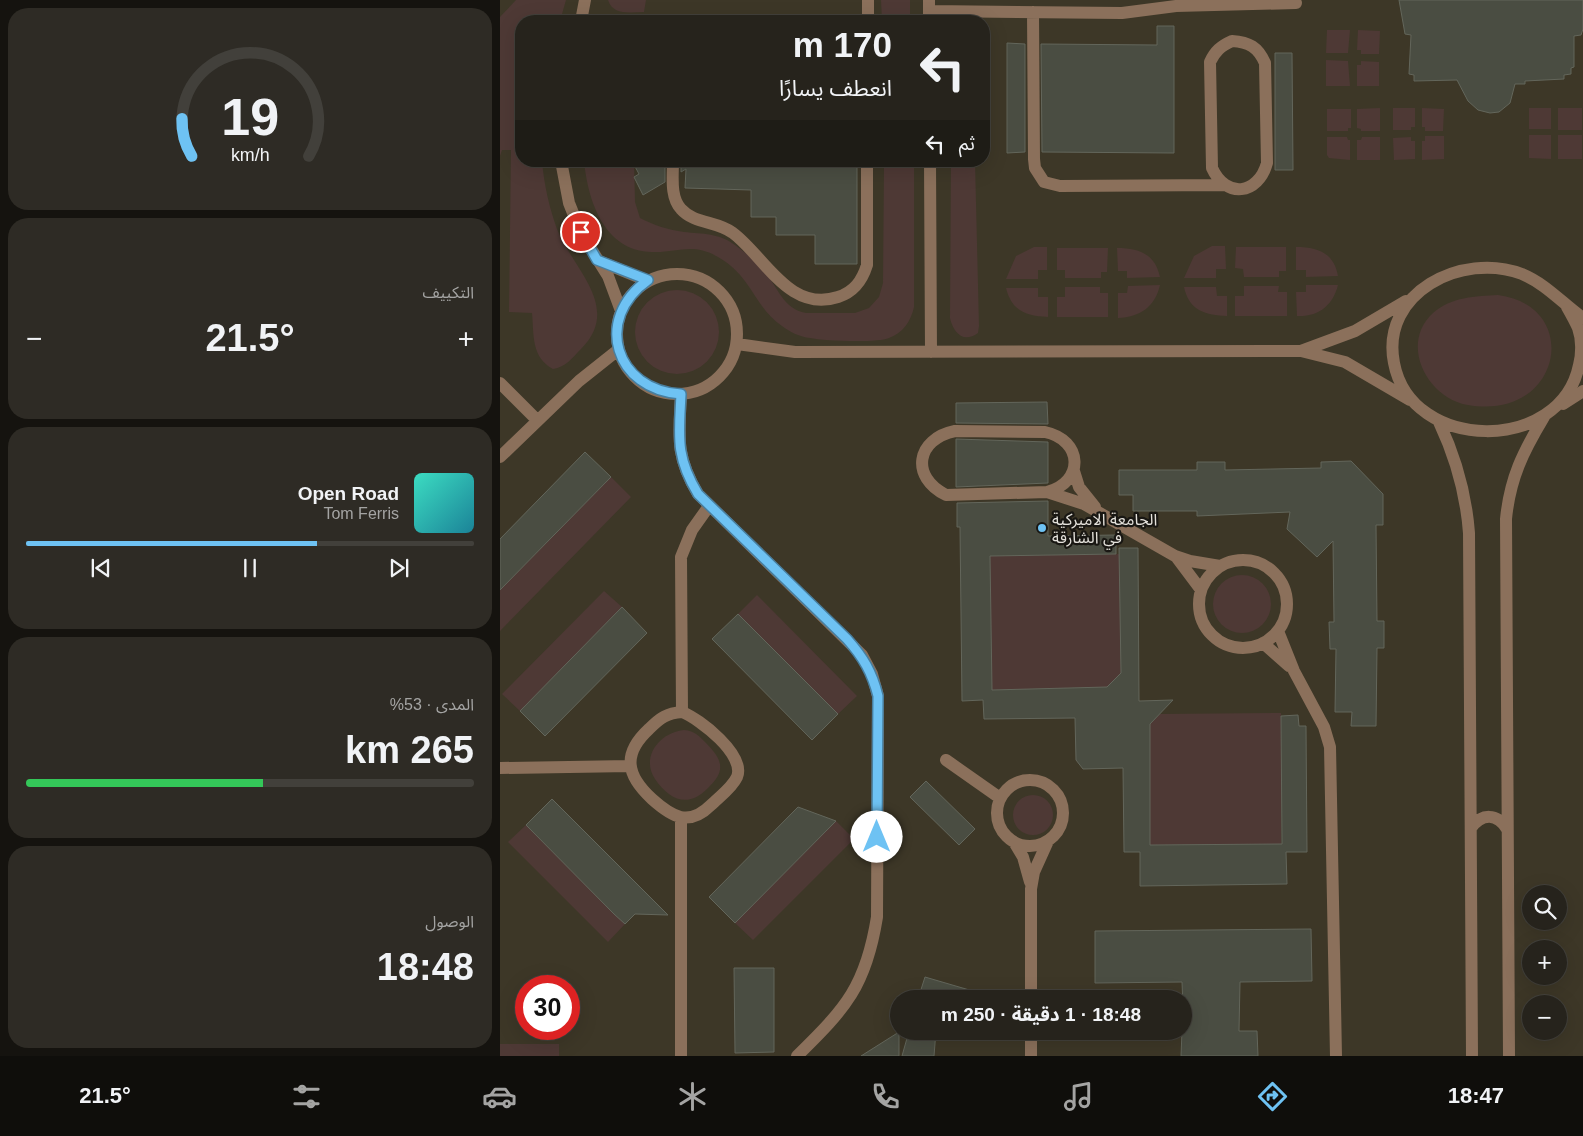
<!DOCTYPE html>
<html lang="ar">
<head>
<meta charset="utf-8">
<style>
	body { margin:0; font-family:Helvetica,"Noto Sans Arabic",sans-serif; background:#2e2b25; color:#f1f3f6; direction:rtl; height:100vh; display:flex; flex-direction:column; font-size:19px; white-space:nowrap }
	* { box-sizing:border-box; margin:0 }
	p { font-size:16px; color:#a4a4a3 }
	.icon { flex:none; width:28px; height:28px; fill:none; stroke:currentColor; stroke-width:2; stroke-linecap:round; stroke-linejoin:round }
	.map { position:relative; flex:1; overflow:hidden; direction:ltr }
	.panel { display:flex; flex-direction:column; gap:8px; padding:8px; background:#15130f; width:500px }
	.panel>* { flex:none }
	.banner { position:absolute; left:15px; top:15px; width:475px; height:152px; border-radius:20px; box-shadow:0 5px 20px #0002,0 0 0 1px #42403b; direction:rtl; background:#26231c; color:#f1f3f6; overflow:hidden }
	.fabs { position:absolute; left:1022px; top:885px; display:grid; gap:10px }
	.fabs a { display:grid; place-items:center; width:45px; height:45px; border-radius:50%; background:#26231c; box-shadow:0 5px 20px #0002,0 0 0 1px #42403b; font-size:25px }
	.speed { position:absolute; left:15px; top:975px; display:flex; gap:10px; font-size:25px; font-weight:700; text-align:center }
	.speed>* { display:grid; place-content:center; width:65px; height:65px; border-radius:50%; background:#26231c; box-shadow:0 5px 20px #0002,0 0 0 1px #42403b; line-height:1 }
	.speed .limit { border:8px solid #d22; background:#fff; color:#111 }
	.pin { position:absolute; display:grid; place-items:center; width:42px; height:42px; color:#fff; margin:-21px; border:2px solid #fff; border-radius:50%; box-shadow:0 1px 5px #0007 }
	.me { position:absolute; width:55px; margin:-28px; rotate:0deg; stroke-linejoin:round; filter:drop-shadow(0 0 4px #0008) }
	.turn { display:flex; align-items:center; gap:18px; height:105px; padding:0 15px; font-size:22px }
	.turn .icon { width:65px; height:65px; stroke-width:2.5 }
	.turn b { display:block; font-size:35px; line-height:42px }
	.then { display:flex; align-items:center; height:48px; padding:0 15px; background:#0003; gap:10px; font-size:19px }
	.big { font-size:38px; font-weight:700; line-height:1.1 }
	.panel .tile { flex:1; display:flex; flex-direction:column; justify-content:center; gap:8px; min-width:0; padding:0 18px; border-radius:20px; background:#2e2b25 }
	.panel .dial { align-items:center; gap:0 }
	.dial svg { height:130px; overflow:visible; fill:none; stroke:#42403b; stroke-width:7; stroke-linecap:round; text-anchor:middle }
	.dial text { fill:#f1f3f6; stroke:none }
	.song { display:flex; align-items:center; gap:15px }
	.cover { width:60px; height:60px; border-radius:8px; background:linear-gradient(135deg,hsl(170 70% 55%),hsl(190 70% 35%)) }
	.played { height:5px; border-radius:2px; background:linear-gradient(90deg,#6ec2f3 65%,#42403b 65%) }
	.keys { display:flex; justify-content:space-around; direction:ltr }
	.heat { display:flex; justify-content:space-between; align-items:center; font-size:28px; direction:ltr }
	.charge { height:8px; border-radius:4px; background:linear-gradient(90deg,#34c759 53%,#42403b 0) }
	.trip { position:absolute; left:390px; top:990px; width:302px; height:50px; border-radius:25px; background:#26231c; box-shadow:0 5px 20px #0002,0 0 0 1px #42403b; font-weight:700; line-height:50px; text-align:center; direction:rtl }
	.tabs { display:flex; height:80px; justify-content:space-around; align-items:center; background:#0f0e0b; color:#a4a4a3 }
	.tabs .icon { width:35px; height:35px }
	.tabs .on { color:#6ec2f3 }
	.tabs b { font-size:22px; color:#f1f3f6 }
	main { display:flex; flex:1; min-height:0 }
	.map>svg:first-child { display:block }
	.built { fill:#3d3727; fill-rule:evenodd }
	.green { fill:#4e3935 }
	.building { fill:#4a4d42; stroke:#63665b }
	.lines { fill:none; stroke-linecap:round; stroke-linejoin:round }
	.minor { stroke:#8b705b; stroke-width:12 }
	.route-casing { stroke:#487e9e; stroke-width:12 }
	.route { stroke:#6ec2f3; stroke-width:9 }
	.poi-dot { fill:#6ec2f3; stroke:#191713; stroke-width:2 }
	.labels { text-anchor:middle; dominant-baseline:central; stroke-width:4.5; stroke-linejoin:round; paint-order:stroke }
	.poi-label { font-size:16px; fill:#e4e1db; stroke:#191713; text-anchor:start }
</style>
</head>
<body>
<main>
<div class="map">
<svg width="1083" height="1056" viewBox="0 0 1083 1056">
	<rect width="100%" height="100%" fill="#332f25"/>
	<path class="built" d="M0,0H1083V1056H0ZM21,21H484V161H21ZM1031,894H1059V921H1031ZM1031,949H1059V976H1031ZM26,986H69V1029H26ZM399,999H684V1031H399ZM1031,1004H1059V1031H1031Z"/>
	<path class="green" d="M16,0H66L60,21H21V161H42C44,184 49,207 57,229C72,268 123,307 81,349C72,358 66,367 53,369C31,357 34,335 32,313L9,312L11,150H2L0,156V17Z
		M108,0H146L144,12C130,12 113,16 108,0Z
		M381,0H410V21H382Z
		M827,30H850L848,53H826Z
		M858,30L880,31L879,54H861V50H857Z
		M826,60L848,61L850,86H826Z
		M861,61L879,62V86H857V65H861Z
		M880,108V131H861V129L857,128V109Z
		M893,108H915V127H911V130H893Z
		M922,108L944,109L943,131H925V127H922Z
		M1029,108H1051V129H1029Z
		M1058,108H1082V130H1058Z
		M827,109H851V128H848V131H827Z
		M1029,135H1051V159L1029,158Z
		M1058,135H1082V159H1058Z
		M925,136H944V159L922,160V141H925Z
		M827,137H847L848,140H850V160L829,158L827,155Z
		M862,137H880V160H857V140H861Z
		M911,137V141H915V159L894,160L893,138Z
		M84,161H134L135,202L140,218C153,225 169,230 184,232C203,234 219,233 235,245C246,253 256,261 264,271C278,287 283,309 306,313H355L369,308L379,297L383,283L384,167L386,161H414V307C411,321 403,333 389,338C378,343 324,341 310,338C300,337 290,332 282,326C254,307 252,276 218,257C192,242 178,253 152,252C104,251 88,201 84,161Z
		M451,161H475L479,326L478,333C463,344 453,332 450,318Z
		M712,246H725L726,269H716V278H684L694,256Z
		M534,247H547V270H538V279H506L516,256Z
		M736,247H786V271H779V277H744L743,269L735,268Z
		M796,247C818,247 834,253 838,276L806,277V270H796Z
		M557,248H608L607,272H601V278H565V270H557Z
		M617,248C639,248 655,254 660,277L627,278V271H618Z
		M660,285C655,307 640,317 618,318V293H627L628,286Z
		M806,285H838C833,305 819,317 797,316L796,292H806Z
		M744,286H779L778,292H787V316H735V296H744Z
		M565,287H600V293H608V317H557V297H565Z
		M684,287H716L717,296H727V316C706,315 689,311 684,287Z
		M506,288H538V297H548V317C527,316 512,312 506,288Z
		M135 332a42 42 0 1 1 84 0a42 42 0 1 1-84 0Z
		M998,295C1083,306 1062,421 968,405C927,398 899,344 933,313C951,297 976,296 998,295Z
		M111,477L131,497L0,631V590Z
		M619,554L621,673L607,687L492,690L490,556Z
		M713 604a29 29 0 1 1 58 0a29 29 0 1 1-58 0Z
		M104,591L122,607L20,711L2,694Z
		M257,595L357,696L338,714L238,614Z
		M781,713V844L650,845V724L660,714Z
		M184,730C195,731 199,736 206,743C223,760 226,771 208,788C189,808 170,801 155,779C140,756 161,732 184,730Z
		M513 815a20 20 0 1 1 40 0a20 20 0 1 1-40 0Z
		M336,821L354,839L253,940L235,923Z
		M26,825L125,924L108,942L8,842Z
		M0,1044H59V1056H0Z"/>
	<path class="building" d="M899,0H1083V29L1081,35L1074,36V67L1071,68V74L1064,75V79L1025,81V84H1015L1010,103L999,112L990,113L978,110L968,101L957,80L914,81V75L909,74L911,35L905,34Z
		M657,26H674V153L542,152L541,44L657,45Z
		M507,43L525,44V152L507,153Z
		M775,53H792L793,170H775Z
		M132,161H165V182L143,195L134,177L139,174Z
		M181,161H357V264H315V235H276V217H251V190L185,188L186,169L181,172Z
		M547,402L548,424L456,423V403Z
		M456,439L548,442V483L456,487Z
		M85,452L111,477L0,590V539Z
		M851,461L883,494V525H876L877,621H884V648H877L876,726H851L852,712H835L836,649H830L829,622H834L833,541L817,557L787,529L790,512L697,516V511H633V495H619V470H697V462H725V470L821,468V462Z
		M548,501V536L616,535V554L490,556L492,690L607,687L621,673L619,548H638L639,701L673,700L650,724V845L782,844L781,716L798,715L799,726H806L807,852H786L787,884L640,886V852H624L623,768L583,769L576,760L575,718L484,719L483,700L462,701L460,527H457V503Z
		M122,607L147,633L45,736L20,711Z
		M238,614L338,714L312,740L212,639Z
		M426,781L475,829L459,845L410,797Z
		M52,799L168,915L135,914L125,924L114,914L26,825Z
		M298,807L336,821L235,923L209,897Z
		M811,929L812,981L740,982L739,1031H757L758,1056H681L682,1031H684L682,982L595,983V931Z
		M234,968H274V1052L235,1053Z
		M425,977L483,994L482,999H418Z
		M409,1031H436L434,1056H402Z
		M399,1032V1056H361Z"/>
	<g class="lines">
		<path class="minor" d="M429,0V21
			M429,11L622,13L676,6L796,3
			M533,12L534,159L535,168L544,182L560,186L724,185
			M81,21L85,0
			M368,21V0
			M732,41C749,42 758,47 765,63L767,163C758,195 726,199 712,168L710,62C715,51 721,46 732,41Z
			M61,161L69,203L81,233L108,276L121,311
			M173,161C173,177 170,197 181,209C194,224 218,221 233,233C265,257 289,313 338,297C354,292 362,281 367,265V161
			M430,161L431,352
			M99,261L148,281
			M117 334a60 60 0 1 1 120 0a60 60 0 1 1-120 0Z
			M1067,307C1071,314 1075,321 1078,328C1082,339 1082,354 1079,365C1061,454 911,453 894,363C880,293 962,251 1022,274C1046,284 1062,303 1083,318
			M237,344L295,352L801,351L845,362L910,400
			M801,351L855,331L906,301
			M0,383L37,420
			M181,394C179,436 175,456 198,494L362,655L372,674L378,696L377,917C366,986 346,1008 297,1056
			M1063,404L1083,391
			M939,422C956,458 966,493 969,533L972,1056
			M455,431L545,432C583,440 585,482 547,492L446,495C410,477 416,439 455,431Z
			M0,457L79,381L118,350
			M574,471L579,487L595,507
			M547,492L584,504L675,556L690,561L720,566
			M677,558L701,590
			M699 604a44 44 0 1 1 88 0a44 44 0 1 1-88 0Z
			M778,631L794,671L824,727L830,747L836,1056
			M763,643L789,666
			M182,712C200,719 246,755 237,777C232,788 219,797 211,805C189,827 172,817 152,799C126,775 122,754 149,729C160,718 167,713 182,712Z
			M182,712L181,557L192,530L209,506
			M446,760L500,798
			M0,768L130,766
			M497 813a33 33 0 1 1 66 0a33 33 0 1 1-66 0Z
			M181,818V1056
			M971,828C982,813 997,813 1007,829
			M514,842L523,857L530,882
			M531,999V889L534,872L548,841
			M531,1031V1056
			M1009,1056L1006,519C1010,478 1023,452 1044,417"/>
	</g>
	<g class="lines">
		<g class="route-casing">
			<path id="route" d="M81,232L97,260L148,280C93,319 115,390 181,394C179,436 175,456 198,494L347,639C363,657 372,672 378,696L377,837"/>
		</g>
		<use href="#route" class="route"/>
	</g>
	<circle class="poi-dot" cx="542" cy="528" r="5"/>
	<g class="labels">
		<g class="poi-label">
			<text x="552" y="519">الجامعة الاميركية<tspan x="552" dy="18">في الشارقة</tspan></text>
		</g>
	</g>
</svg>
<div class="fabs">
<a><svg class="icon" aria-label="search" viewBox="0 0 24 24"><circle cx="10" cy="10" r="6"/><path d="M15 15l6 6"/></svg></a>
<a>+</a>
<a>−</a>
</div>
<div class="speed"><div class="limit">30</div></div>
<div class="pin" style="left:81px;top:232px;background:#d93025"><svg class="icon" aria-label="arrive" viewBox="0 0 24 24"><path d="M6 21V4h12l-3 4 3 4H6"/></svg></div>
<svg class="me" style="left:377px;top:837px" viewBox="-20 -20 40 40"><circle r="19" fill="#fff"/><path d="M0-13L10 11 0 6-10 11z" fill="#6ec2f3"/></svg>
<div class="trip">18:48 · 1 دقيقة · 250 m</div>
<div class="banner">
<div class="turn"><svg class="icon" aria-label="left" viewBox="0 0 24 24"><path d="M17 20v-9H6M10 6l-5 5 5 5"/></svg><div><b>170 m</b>انعطف يسارًا</div></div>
<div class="then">ثم<svg class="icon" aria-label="left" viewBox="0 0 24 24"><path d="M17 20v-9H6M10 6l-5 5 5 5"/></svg></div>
</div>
</div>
<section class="panel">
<div class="tile dial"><svg viewBox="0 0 100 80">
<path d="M14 69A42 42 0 1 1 86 69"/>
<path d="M14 69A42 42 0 0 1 8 46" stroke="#6ec2f3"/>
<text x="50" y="56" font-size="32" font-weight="700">19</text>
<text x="50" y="72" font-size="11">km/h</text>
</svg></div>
<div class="tile"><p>التكييف</p>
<div class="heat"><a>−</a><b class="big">21.5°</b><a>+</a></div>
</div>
<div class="tile">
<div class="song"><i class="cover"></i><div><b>Open Road</b><p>Tom Ferris</p></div></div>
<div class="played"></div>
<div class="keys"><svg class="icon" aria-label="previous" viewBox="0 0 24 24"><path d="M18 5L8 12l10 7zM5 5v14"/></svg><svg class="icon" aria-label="pause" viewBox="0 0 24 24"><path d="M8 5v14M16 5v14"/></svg><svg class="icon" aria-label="next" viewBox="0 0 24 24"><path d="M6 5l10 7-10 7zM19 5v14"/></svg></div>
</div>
<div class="tile"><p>المدى · 53%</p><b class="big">265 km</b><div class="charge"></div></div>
<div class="tile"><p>الوصول</p><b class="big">18:48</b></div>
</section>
</main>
<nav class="tabs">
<b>18:47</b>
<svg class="icon on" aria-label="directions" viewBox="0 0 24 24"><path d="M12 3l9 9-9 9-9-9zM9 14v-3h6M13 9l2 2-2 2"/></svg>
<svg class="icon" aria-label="music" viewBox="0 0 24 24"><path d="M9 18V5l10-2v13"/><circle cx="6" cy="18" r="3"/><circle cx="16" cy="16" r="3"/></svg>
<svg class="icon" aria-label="phone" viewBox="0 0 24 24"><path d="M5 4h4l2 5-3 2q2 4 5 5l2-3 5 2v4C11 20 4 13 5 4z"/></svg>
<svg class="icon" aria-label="climate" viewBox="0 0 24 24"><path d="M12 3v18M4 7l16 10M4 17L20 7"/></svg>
<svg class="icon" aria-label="car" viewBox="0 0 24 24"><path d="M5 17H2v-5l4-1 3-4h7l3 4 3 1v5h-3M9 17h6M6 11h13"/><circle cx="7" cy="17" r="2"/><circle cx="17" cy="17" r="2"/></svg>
<svg class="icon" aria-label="filters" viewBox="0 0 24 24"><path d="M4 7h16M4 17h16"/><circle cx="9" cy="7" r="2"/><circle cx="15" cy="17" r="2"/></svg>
<b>21.5°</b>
</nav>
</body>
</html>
